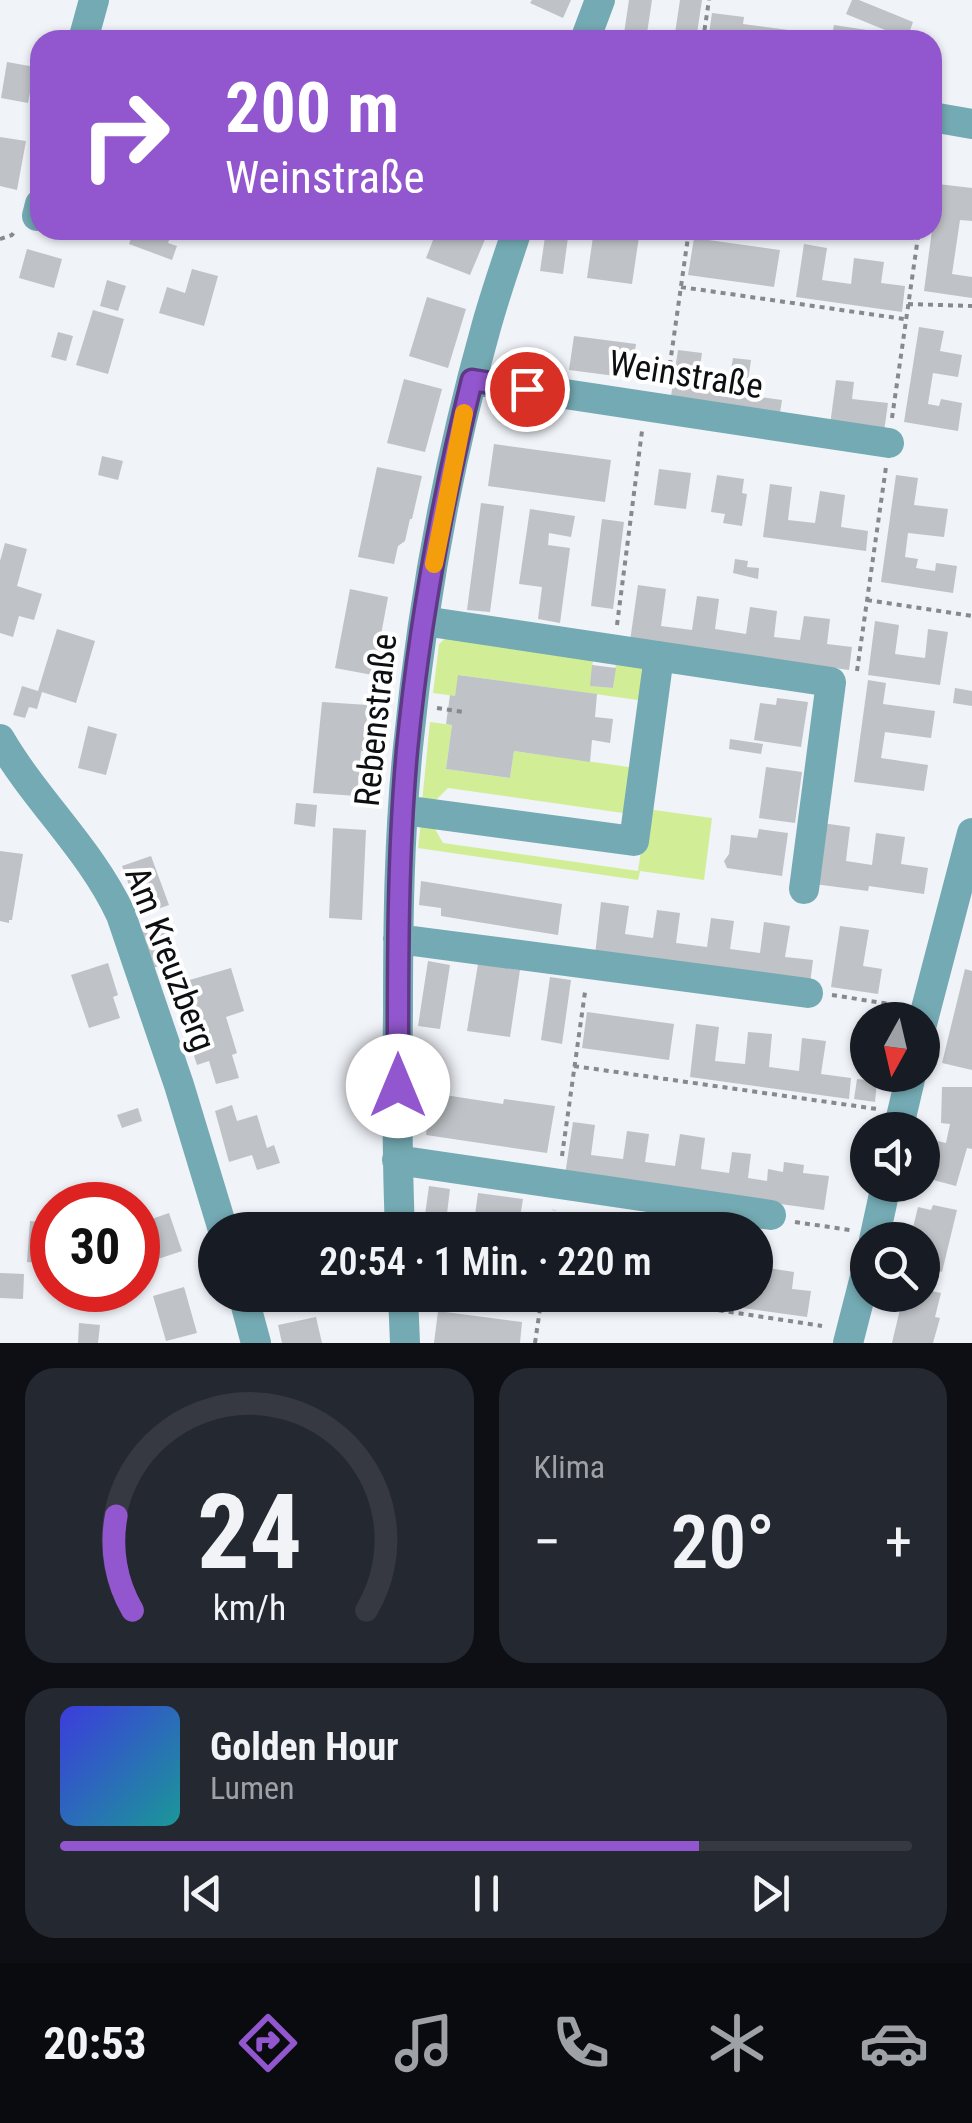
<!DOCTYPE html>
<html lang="de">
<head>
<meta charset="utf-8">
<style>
	body { margin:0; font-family:"Roboto Condensed",sans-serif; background:#242831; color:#f1f3f6; height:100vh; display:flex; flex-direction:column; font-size:38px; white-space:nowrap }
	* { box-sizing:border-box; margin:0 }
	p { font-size:32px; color:#9ea1a6 }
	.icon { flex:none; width:55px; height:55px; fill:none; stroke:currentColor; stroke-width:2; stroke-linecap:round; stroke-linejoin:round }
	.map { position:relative; height:1343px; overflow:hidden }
	.details { display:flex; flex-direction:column; gap:25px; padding:25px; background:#0d0f14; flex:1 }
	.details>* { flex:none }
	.banner { position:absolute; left:30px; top:30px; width:912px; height:210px; border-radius:30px; box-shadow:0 2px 8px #0004; background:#9257ce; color:#fff; overflow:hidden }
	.needle { width:65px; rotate:188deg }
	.controls { position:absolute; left:850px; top:1002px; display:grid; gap:20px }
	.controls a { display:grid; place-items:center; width:90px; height:90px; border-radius:50%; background:#171b24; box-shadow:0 2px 8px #0004; font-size:50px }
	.speed { position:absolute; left:30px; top:1182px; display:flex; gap:20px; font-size:50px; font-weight:700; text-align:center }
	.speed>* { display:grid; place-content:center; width:130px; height:130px; border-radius:50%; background:#171b24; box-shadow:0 2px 8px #0004; line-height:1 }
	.speed .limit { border:15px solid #d22; background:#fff; color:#111 }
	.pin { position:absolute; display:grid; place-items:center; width:85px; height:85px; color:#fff; margin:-42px; border:5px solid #fff; border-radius:50%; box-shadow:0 2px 10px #0007 }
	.me { position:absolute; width:110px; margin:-55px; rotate:0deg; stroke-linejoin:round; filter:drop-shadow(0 0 8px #0008) }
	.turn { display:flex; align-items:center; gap:35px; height:210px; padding:0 30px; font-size:45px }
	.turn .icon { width:130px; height:130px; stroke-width:2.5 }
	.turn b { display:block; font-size:70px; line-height:85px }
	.big { font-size:75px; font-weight:600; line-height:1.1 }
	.details .card { flex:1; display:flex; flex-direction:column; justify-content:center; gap:15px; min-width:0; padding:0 35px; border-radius:30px; background:#242831 }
	.details .dial { align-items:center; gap:0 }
	.dial svg { height:260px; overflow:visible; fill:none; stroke:#363941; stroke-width:7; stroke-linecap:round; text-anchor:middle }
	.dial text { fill:#f1f3f6; stroke:none }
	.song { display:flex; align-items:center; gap:30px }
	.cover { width:120px; height:120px; border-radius:15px; background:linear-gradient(135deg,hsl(240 70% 55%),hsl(180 70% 35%)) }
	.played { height:10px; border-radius:5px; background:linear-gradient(90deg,#9257ce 75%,#363941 75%) }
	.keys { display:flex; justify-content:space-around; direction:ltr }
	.heat { display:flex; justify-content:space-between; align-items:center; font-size:55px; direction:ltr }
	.details .tiles { flex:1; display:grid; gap:25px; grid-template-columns:1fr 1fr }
	.card:last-child { grid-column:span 2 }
	.trip { position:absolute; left:198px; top:1212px; width:575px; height:100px; border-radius:50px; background:#171b24; box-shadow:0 2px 8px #0004; font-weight:600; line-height:100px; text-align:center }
	.tab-bar { display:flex; height:160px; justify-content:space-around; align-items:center; background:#090b0e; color:#9ea1a6 }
	.tab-bar .icon { width:70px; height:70px }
	.tab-bar .on { color:#9257ce }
	.tab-bar b { font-size:45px; color:#f1f3f6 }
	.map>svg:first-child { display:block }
	.green { fill:#d1ee97 }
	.building { fill:#bfc2c6 }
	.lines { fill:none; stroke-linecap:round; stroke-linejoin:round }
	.path { stroke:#87898d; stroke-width:4; stroke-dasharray:5 5; stroke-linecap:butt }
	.minor { stroke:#74aab3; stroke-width:30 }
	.route-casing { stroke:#5f3986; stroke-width:25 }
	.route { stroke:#9257ce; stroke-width:18 }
	.slow { stroke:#f59e0b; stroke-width:18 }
	.labels { text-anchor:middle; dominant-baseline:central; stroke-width:8; stroke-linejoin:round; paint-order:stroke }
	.street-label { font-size:35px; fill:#0e0f11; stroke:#fff }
</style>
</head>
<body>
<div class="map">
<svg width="972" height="1343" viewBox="0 0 972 1343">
	<rect width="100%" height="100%" fill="#f0f3f8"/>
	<path class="green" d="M447,637L593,658L591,686L613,688L616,662L650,667L645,701L459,675L455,696L433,693L439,644Z
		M430,722L452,725L446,769L510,778L514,751L636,768L630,814L448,788L432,804L422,802Z
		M647,809L712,818L704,880L640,871L638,880L418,848L421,821L431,822L443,843L638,871Z"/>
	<path class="building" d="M532,0H571L563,18L530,3Z
		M629,0H652L646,40H623Z
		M680,0H702L696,40H674Z
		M852,0H859L913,22L907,39L846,14Z
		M712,13L744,17L743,24L818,34L817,40H708Z
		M834,25L867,30L866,40H831Z
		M7,62L35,67L28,103L1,98Z
		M0,137L26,141L17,190L0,186Z
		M938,184L972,188V221L960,220L952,274L972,277V298L924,291L932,230V205L935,206Z
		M134,230H173L168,243L177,246L172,260L129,244Z
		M437,230H489L470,275L426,258Z
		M546,230H569L563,274L540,271Z
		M594,230H640L632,284L587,278Z
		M694,238L780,250L774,287L688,275Z
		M804,244L827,248L822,280L851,284L854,258L884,262L881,283L905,286L902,312L796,297Z
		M27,249L62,259L54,288L19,278Z
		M192,269L218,276L204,326L159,313L167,287L185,293Z
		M107,280L126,286L118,311L100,306Z
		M427,297L466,309L448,368L409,356Z
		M93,310L124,319L108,374L76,365Z
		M919,327L944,331L940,351L962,355L958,377L933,373L928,404L939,406L941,399L962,403L958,431L904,422Z
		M58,332L73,336L66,361L51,357Z
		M574,336L636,344L631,378L569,370Z
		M678,350L702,353L697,387L727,392L733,358L751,360L746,395L782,400L779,419L670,403Z
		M404,379L442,389L425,452L387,443Z
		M836,380L854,382L852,399L888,403L884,432L830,425Z
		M494,444L611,460L605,502L488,486Z
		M102,456L123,461L118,480L98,475Z
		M377,467L422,476L412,519H410L405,541L398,546L394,564L358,557Z
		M659,469L691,473L686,509L654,505Z
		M717,475L744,479L742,493L747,494L742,526L723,523L725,514L711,512Z
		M896,475L918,478L914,505L948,509L944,537L908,533L905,557L918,559L916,568L935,571L936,563L957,566L953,593L881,582Z
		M770,484L792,487L788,520L815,523L820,491L845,495L841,527L868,531L866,551L763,537Z
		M481,503L504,506L490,612L467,610Z
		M530,509L575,516L571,537L549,533L548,545L570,548L560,623L538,619L542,587L519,584Z
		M602,519L624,522L613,609L591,606Z
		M5,543L27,549L17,586L42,594L34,620L19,616L13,637L0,633V561Z
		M735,559L748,561L747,567L759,568L758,579L733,573Z
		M638,585L666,589L661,626L692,630L697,596L719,599L715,629L746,634L750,607L777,611L774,637L800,640L804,616L830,619L827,644L852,647L849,670L630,641Z
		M350,589L388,597L381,635L386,636L378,676L335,668Z
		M875,621L899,625L895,654L925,658L928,629L948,632L940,685L868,675Z
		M57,629L95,641L76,703L42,692L37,709L29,707L25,718L13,715L22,686L38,691Z
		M592,665L616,668L613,688L590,686Z
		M458,675L597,694L595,717L613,719L610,743L592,740L590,762L514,751L510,778L446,769L452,725L446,724L450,695L455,696Z
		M868,680L886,683L883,704L935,711L931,738L885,732L881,758L928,765L924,791L854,782Z
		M955,688L972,691V706L953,703Z
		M777,698L808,702L801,747L754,740L760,703L776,705Z
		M322,702L368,705L364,751H361L357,796L313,793Z
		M88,726L117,734L106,775L78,768Z
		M730,739L763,744L761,754L729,749Z
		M766,767L802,772L795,823L759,818Z
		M296,803L317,805L315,827L294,824Z
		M822,823L850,827L846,861L872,865L876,833L905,837L901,864L928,868L924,894L869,886L868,891L814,884Z
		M333,828L366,830L362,920L329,918Z
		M759,829L788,833L782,876L727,868L724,861L729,854L731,835L757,838Z
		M0,851L23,854L12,920H9V923L0,921Z
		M151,856L169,905L140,915L122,866Z
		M421,881L562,904L558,935L441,916V908L419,905Z
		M601,902L629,906L625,934L653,938L657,910L680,913L676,943L707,947L711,918L734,921L730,949L760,953L764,922L790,926L785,957L813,960L810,984L595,955Z
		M166,920L170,934L164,935L173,961L153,968L140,928Z
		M840,926L869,930L863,966L882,969L878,994L831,987Z
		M428,961L450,965L440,1029L418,1026Z
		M108,963L118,995L113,997L120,1018L89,1028L71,975Z
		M478,964L520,970L510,1037L467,1031Z
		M231,968L244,1011L226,1017L237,1053L232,1055L239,1078L216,1084L209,1061L197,1065L184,1025L198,1021L186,981Z
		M965,969L972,971V1070L942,1063Z
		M550,977L571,980L562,1044L541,1040Z
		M587,1012L674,1024L669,1060L582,1048Z
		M696,1024L719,1027L715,1061L745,1064L748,1032L772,1034L769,1067L799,1071L802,1038L826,1041L821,1074L851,1078L849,1099L690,1077Z
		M857,1079L877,1081L875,1102L854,1099Z
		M942,1087H972V1149L967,1148L956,1186L922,1177V1163L929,1139L946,1143L950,1124L941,1123Z
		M432,1093L503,1104L504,1099L555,1106L547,1153L426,1135Z
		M232,1105L237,1121L257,1115L267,1148L274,1145L280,1163L257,1170L252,1155L229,1162L215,1111Z
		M138,1108L142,1121L122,1128L117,1115Z
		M573,1122L595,1125L591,1155L623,1159L627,1131L649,1134L645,1162L675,1166L680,1134L705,1138L701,1169L729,1173L732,1152L751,1154L748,1178L767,1181L768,1169L783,1172L784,1162L804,1165L803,1173L829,1176L824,1210L565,1175Z
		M429,1186L450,1189L445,1230H423Z
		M478,1193L523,1199L518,1230H473Z
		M933,1205L957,1210L942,1272L922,1267V1240H910L918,1207L931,1210Z
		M169,1213L182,1251L152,1261L140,1223Z
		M30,1221L52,1223V1250H51L50,1264L27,1262Z
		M768,1268L794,1272L792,1289L811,1291L807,1317L665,1297V1295H755V1286L765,1287Z
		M0,1273L24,1274L23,1299L0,1298Z
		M184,1287L197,1333L166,1341L153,1296Z
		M922,1289L941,1293L935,1317L940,1318L933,1343H892L900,1309L895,1308L898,1295H922Z
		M438,1311L522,1322L520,1343H434Z
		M316,1317L322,1343H282L278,1325Z
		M79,1323L100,1325L98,1343H78Z"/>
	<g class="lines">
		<path class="path" d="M703,40L709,0
			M0,239L12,235L16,229
			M681,287L904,319
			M908,304L972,306
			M667,385L689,230
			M892,418L919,230
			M867,600L972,616
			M617,625L642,431
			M857,671L886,467
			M437,708L464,712
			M832,995L902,1006
			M574,1066L877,1109
			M562,1156L585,992
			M795,1222L850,1230
			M551,1230L554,1210
			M620,1295L822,1326
			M535,1343L542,1295"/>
		<path class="minor" d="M83,40L94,0
			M585,40L600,0
			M932,117L972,124
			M37,216L40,204
			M472,380L889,443
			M424,621L831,682L804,889
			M0,739C36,801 91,850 121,915L179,1085L223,1230
			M403,810L634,841L659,656
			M398,939L808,993
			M922,1024L972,833
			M898,1130L911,1075
			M397,1160L771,1215
			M400,1230C397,1157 397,1084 398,1011C398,923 399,834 408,747C422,607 447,466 485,331C494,297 506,264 517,230
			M874,1240L886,1185
			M243,1295L256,1343
			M403,1295L405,1343
			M848,1343L868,1265"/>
	</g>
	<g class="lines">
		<g class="route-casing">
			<path id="route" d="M398,1086C398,974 397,862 407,750C419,626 442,501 472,380L527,389"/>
		</g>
		<use href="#route" class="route"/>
		<path class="slow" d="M434,564L464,413"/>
	</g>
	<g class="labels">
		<g class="street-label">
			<text transform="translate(686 375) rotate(9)">Weinstraße</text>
			<text transform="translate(376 720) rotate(-84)">Rebenstraße</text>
			<text transform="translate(170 959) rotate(69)">Am Kreuzberg</text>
		</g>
	</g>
</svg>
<div class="controls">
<a><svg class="needle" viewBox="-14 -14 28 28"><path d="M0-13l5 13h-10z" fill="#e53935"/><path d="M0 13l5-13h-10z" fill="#9ea1a6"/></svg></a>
<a><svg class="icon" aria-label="sound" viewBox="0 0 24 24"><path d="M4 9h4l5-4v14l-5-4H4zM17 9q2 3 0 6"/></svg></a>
<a><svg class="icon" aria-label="search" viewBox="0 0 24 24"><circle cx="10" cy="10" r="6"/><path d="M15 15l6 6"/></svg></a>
</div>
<div class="speed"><div class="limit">30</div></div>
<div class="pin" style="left:527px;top:389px;background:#d93025"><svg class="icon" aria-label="arrive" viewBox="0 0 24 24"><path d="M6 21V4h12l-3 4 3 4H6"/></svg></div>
<svg class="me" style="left:398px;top:1086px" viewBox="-20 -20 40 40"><circle r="19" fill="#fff"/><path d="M0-13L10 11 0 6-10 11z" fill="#9257ce"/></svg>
<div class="trip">20:54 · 1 Min. · 220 m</div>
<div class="banner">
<div class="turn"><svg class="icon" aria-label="right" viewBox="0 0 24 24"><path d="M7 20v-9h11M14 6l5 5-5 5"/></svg><div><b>200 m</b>Weinstraße</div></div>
</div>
</div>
<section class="details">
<div class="tiles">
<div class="card dial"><svg viewBox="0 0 100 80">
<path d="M14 69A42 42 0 1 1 86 69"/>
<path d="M14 69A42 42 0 0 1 9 40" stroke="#9257ce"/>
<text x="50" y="56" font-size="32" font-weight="700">24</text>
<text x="50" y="72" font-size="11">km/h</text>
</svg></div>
<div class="card"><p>Klima</p>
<div class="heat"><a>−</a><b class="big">20°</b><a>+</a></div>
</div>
<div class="card">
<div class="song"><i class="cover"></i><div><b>Golden Hour</b><p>Lumen</p></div></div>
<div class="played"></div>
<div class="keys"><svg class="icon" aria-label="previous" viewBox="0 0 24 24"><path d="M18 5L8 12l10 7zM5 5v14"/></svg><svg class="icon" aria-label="pause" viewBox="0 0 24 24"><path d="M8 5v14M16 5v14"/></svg><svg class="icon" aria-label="next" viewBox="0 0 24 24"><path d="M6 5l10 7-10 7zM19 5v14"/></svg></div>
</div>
</div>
</section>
<nav class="tab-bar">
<b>20:53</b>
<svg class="icon on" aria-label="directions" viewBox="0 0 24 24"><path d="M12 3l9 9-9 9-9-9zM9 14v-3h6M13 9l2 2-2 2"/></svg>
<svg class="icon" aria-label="music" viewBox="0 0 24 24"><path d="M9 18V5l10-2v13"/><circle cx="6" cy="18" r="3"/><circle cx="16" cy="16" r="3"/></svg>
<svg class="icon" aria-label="phone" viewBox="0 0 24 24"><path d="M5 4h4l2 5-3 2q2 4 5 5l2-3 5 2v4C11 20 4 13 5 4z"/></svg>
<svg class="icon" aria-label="climate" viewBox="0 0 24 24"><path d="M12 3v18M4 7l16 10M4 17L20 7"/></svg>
<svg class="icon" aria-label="car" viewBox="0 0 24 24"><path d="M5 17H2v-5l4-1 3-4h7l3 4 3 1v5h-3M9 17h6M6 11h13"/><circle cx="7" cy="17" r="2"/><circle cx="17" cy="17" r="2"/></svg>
</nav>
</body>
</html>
